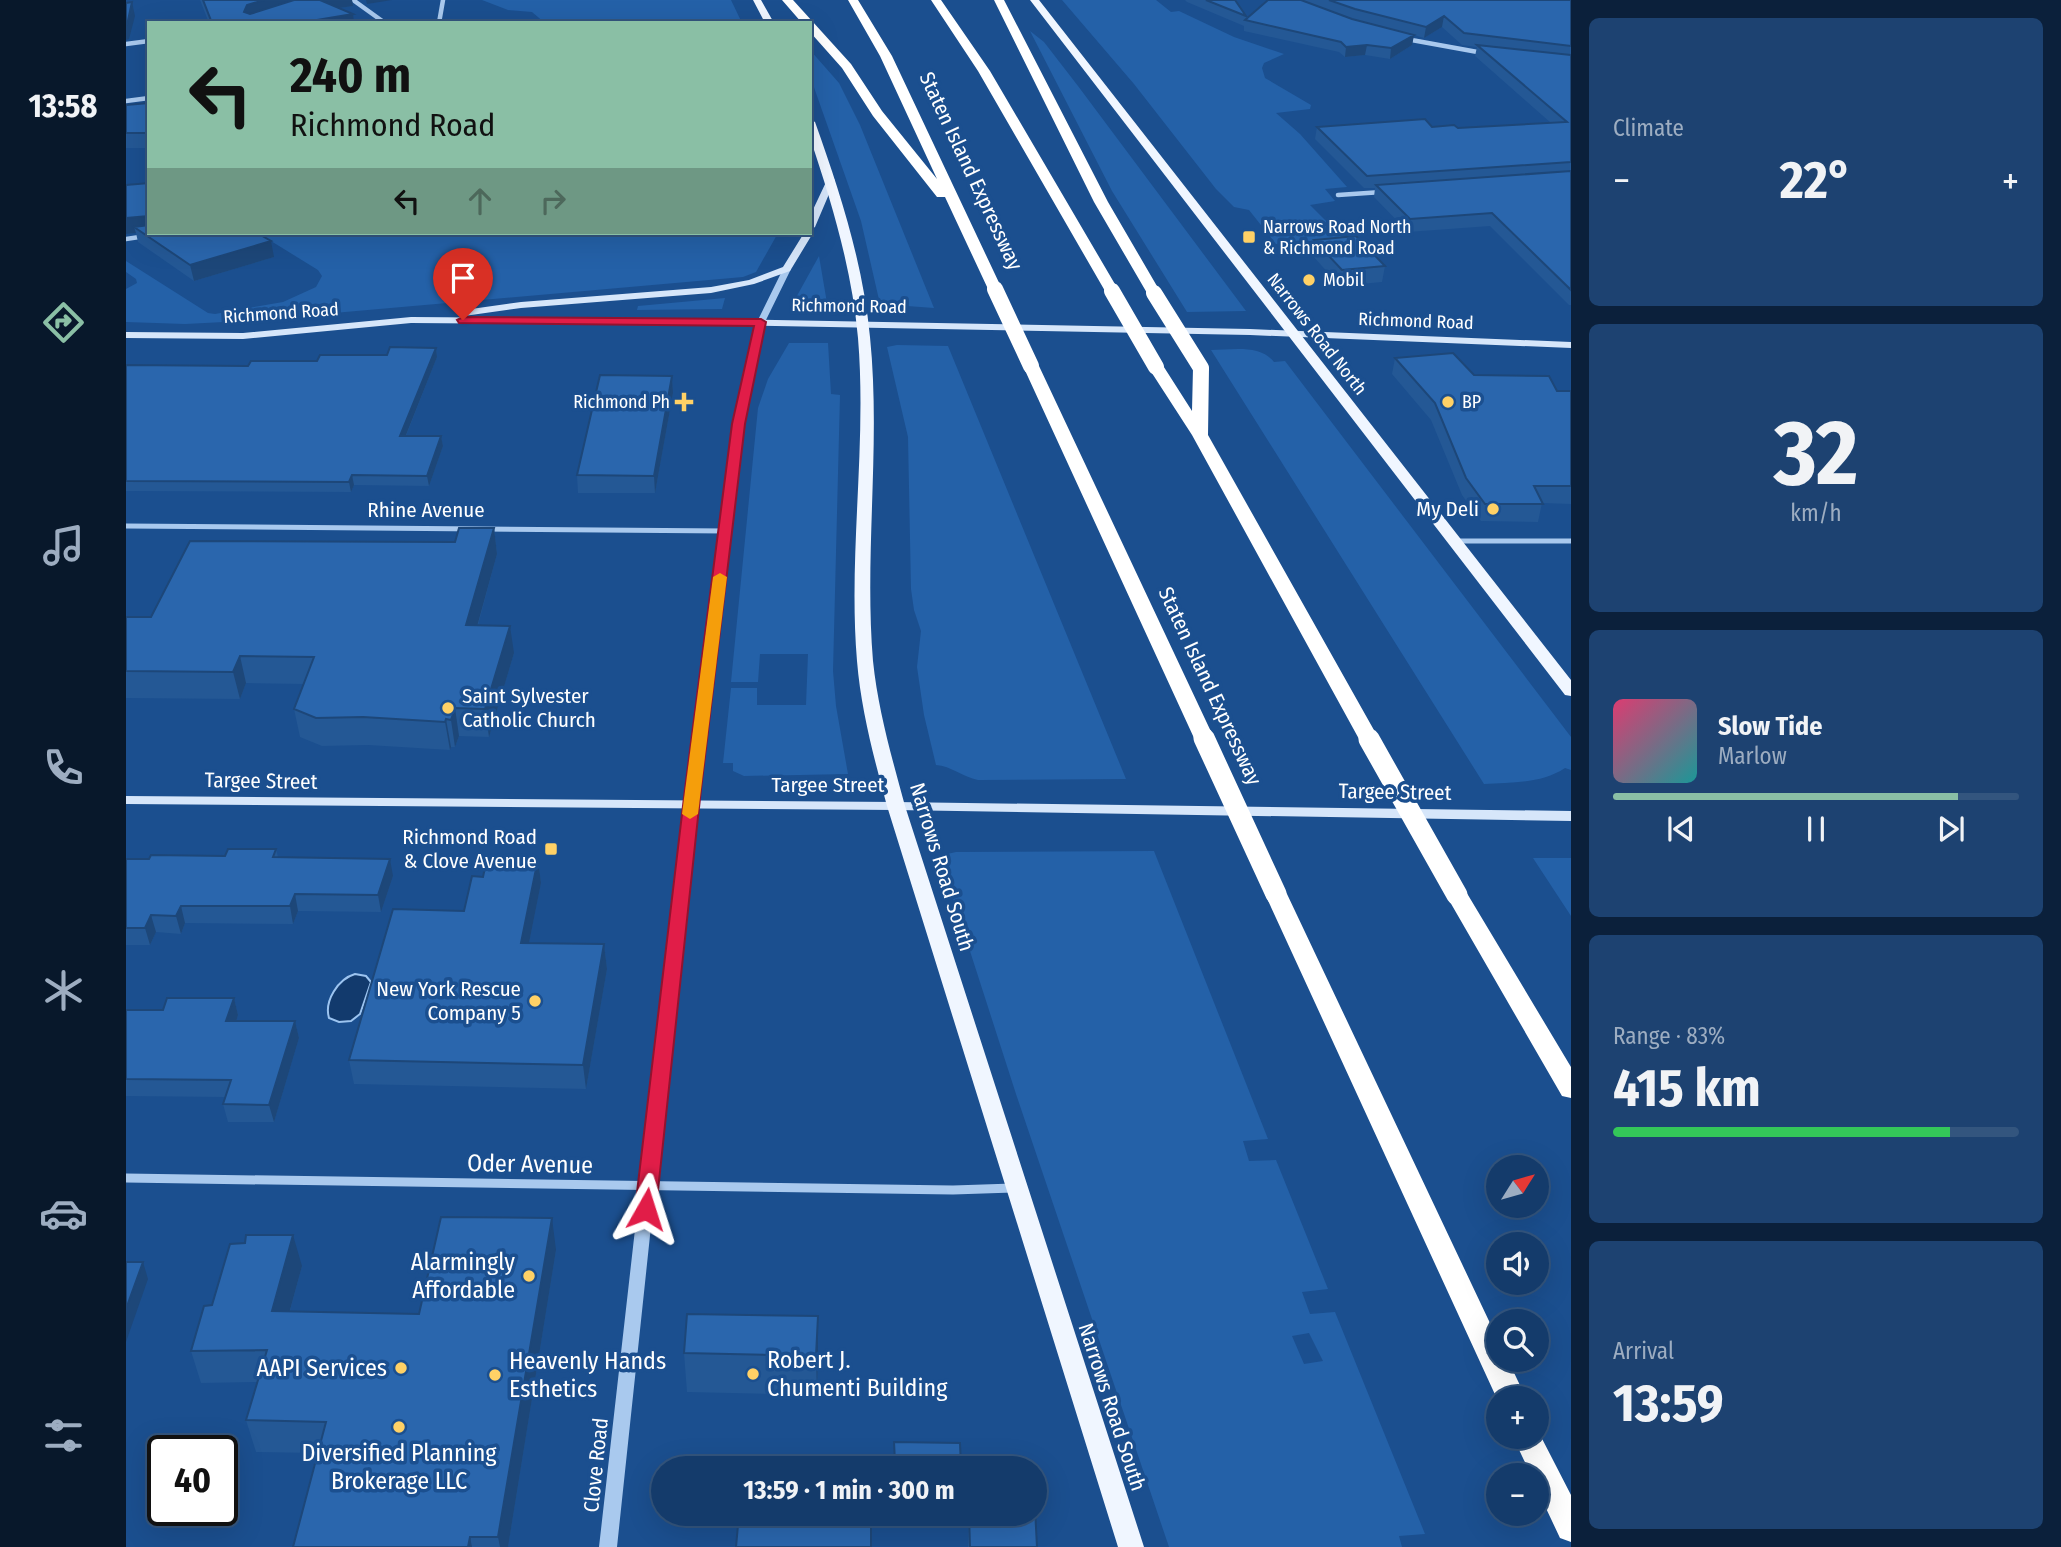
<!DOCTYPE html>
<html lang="en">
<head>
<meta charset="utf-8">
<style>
	body { margin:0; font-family:"Fira Sans Condensed",sans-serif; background:#1d4271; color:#f1f3f6; height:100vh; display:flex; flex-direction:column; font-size:26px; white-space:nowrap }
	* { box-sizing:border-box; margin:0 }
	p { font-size:23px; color:#9dadc1 }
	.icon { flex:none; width:38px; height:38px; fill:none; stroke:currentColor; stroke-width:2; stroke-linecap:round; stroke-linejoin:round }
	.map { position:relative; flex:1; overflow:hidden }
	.side { display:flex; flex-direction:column; gap:18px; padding:18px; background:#0b203b; width:490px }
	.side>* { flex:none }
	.banner { position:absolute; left:21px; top:21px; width:665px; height:214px; border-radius:0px; box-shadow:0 7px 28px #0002,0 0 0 2px #33557e; background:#8abfa5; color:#111; overflow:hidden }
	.needle { width:46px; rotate:53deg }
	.controls { position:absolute; left:1360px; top:1155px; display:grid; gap:14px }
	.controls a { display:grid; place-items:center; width:63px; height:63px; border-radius:50%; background:#143b6b; box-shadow:0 7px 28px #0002,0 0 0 2px #33557e; font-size:35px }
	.speed { position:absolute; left:21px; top:1435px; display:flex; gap:14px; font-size:35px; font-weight:700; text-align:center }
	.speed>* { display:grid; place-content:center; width:91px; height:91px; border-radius:50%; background:#143b6b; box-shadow:0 7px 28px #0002,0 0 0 2px #33557e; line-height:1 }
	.speed .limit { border:4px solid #111; border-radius:10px; background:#fff; color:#111 }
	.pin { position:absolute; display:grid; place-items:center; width:60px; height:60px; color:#fff; margin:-72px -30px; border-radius:50% 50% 50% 0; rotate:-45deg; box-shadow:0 0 7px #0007 }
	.pin .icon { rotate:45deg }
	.me { position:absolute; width:77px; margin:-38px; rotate:6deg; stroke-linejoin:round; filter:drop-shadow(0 0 5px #0008) }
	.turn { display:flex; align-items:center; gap:24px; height:147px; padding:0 28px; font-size:32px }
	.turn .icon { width:91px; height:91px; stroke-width:2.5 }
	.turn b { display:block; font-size:49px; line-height:60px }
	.lanes { display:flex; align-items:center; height:66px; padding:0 28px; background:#0003; justify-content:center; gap:35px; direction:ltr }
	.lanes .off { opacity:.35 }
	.big { font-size:52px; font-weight:700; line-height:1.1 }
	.side .tile { flex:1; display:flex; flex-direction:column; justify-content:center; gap:10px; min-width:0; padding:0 24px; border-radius:10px; background:#1d4271 }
	.side .dial { align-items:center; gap:0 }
	.dial b { font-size:91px; line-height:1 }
	.song { display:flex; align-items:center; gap:21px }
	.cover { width:84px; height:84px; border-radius:10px; background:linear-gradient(135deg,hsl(340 70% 55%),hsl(180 70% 35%)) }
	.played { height:7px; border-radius:4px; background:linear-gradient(90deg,#8abfa5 85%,#33557e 85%) }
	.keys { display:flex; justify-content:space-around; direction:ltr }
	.heat { display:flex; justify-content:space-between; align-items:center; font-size:38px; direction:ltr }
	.charge { height:10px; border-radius:5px; background:linear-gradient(90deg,#34c759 83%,#33557e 0) }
	.trip { position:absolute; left:525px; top:1456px; width:396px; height:70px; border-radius:35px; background:#143b6b; box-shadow:0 7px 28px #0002,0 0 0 2px #33557e; font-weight:700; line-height:70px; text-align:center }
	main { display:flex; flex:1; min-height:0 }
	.tabs { display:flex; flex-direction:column; width:126px; justify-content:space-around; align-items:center; background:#08182b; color:#9dadc1 }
	.tabs .icon { width:49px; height:49px }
	.tabs .on { color:#8abfa5 }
	.tabs b { font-size:32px; color:#f1f3f6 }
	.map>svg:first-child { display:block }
	.green { fill:#2461a8; fill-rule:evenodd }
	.water { fill:#123a6d; stroke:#9cc4f0; stroke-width:2 }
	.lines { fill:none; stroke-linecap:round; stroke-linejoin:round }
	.minor-far2 { stroke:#a9c9ee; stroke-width:4.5 }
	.minor-far1 { stroke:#a9c9ee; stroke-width:5 }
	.minor { stroke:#a9c9ee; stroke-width:9 }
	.tertiary { fill:#a9c9ee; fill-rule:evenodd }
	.secondary { fill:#d6e6fa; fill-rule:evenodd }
	.primary { fill:#f0f6ff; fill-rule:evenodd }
	.motorway { fill:#fff; fill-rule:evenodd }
	.motorway-bridge-far1 { stroke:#fff; stroke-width:16 }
	.motorway-bridge { stroke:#fff; stroke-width:21 }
	.wall { fill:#245895 }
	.shaded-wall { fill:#1d4779 }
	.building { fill:#2a66ad; stroke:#1d4779; stroke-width:2 }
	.route { fill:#e11d48; stroke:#92132f; stroke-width:2 }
	.slow { fill:#f59e0b }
	.poi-dot { fill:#ffd166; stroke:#1b4f8f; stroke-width:2.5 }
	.labels { text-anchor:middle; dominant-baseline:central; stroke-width:7; stroke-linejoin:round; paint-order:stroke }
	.far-poi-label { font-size:18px; fill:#fff; stroke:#1b4f8f; text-anchor:start }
	.far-street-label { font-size:18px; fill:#fff; stroke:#1b4f8f }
	.street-label { font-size:21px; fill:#fff; stroke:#1b4f8f }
	.poi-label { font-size:21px; fill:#fff; stroke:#1b4f8f; text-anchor:end }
	.near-street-label { font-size:24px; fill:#fff; stroke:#1b4f8f }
	.near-poi-label { font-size:24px; fill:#fff; stroke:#1b4f8f; text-anchor:end }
</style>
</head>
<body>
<main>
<nav class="tabs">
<b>13:58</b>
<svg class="icon on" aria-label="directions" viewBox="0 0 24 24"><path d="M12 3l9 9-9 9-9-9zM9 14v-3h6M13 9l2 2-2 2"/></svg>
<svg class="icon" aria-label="music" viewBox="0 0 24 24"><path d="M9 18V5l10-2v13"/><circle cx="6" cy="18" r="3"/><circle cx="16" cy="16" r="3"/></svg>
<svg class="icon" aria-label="phone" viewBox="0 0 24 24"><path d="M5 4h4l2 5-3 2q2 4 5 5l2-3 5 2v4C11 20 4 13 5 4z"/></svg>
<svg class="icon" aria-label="climate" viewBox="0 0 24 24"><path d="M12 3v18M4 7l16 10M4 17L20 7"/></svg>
<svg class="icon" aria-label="car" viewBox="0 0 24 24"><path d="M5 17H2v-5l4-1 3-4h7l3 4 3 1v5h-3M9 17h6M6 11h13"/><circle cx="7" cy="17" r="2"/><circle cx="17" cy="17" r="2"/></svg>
<svg class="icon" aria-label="filters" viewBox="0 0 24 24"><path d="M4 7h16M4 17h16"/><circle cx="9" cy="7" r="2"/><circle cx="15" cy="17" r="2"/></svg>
</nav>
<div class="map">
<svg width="1445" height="1547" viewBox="0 0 1445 1547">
	<rect width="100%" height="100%" fill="#1b4f8f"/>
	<path class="green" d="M356,0H605L616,23H419L406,12L382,10Z
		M936,0H1030L1045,12L1053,11L1108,37L1158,54L1138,63L1136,68L1139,78L1185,105L1184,109L1150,113L1174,134L1221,187L1199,189L1209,201L1184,205L1218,239L1150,244L1123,210L1108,207L1090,189L1008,84Z
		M904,31L918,42L952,86L1120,311L1061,312L986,191Z
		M684,50L713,83L734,125L808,308L754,304L735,221L684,76Z
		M132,233H652L630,272L617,277L118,321L59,324L0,322V289L11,283L10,279L0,272V261L82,313L89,314L157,302L190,287L196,276L192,270Z
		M693,256L701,303L692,305L667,303Z
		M599,298L596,309L511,310L512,306Z
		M663,343H702L705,394L714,395L707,671L710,706L722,774L618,776L607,771V763H597L605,688H631V705H680L682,654H634L632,682H605L632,408L642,379Z
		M771,345L822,346L1000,779L852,780C837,777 825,766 810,765L798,715L791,667L795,631L788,610L785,589L782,437L761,347Z
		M1085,350C1106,350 1134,344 1148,362L1159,361L1445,737V770L1439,768C1415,784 1385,782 1358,784Z
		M1028,851L1142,1139L1117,1141L1123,1161L1150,1160L1202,1289L1176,1292L1184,1314L1209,1312L1299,1534L1273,1536L1276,1547H1043L890,1094L815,861L817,855L830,852ZM1183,1333L1197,1361L1178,1364L1166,1336Z
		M1407,858H1445V916Z"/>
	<path class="water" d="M229,974L240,976L245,982L234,1014L225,1021L213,1022L203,1018C198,1001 212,979 229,974Z"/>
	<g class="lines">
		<path class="minor-far2" d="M227,0L259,23
			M313,23L317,0
			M1280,39L1357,53
			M0,44L23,41
			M0,101L23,98
			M1212,195L1256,192
			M0,239L20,236"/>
		<path class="minor-far1" d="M0,526L600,531
			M1329,541H1445"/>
		<path class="minor" d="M0,1178L827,1190L887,1188"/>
		<path class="tertiary" d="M661,266L665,269L639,322L618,424L549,1000L491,1547H473L535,1000L608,424L631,322L657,269Z"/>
		<path class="secondary" d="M705,177L709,180L689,227L684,230V216L701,180Z
			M684,231L687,233L664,271L628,284L585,293L395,308L338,316L333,313L338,310L395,302L585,287L623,280L657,267L678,233H684Z
			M285,317L600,319L1124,329L1445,342V348L1124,335L600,325L285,323L117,339L0,338V332L117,333Z
			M0,796L770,802L1445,811V821L770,810L0,804Z"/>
		<path class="primary" d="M627,0H635L648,23H639Z
			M904,0H913L1445,680V696L1439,695Z
			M684,119L689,122C714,192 737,263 744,337C755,445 738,553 747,661C752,710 766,758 779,806L1018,1547H992L761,806C748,758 735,710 731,661C722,554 741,446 732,338C726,270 706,203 684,138Z"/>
		<path class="motorway" d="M656,0H667L725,64L756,111L811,179L754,56L722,0H732L766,56L876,289L874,292H864L862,289L819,197H811L747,116L716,68L684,32V23H676Z
			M805,0H815L864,71L993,291L991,294H981L979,291L852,71Z
			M868,0H878L982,202L1035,293L1033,296L1028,297L1021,293L968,202Z
			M905,361L913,366L1088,738L1085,742H1071L1068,738L897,366Z
			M1030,362L1036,364L1066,411L1067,368L1075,363L1083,368L1082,435L1253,739L1250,743H1236L1233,739L1066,435L1022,367Z
			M1150,887L1158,889L1161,894L1372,1340V1360H1382L1400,1398H1372V1401L1139,894L1142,889Z
			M1331,888L1339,890L1445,1067V1098L1436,1096L1320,895L1323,890Z
			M1410,1427L1445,1495V1542L1434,1538L1410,1487V1475H1405L1387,1437H1410Z"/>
		<path class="motorway-bridge-far1" d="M869,289L905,366
			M986,291L1030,367
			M1028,293L1075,368"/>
		<path class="motorway-bridge" d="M1078,738L1150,894
			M1243,739L1331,895"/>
	</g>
	<path class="wall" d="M74,0H226L227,6L213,8L228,23H83Z
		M1059,0H1109L1120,16V20L1142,0H1445V305H1443L1364,226L1282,232L1248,197L1249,188H1238L1189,139L1191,127H1306L1332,128L1425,123L1349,56L1351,47L1336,45L1316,27L1298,38L1288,35L1286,45L1264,59L1239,55L1219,57L1213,52L1118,31V26L1061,2Z
		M23,103V148H0V105Z
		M0,185L23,233L148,257L68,281L12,242L10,233L0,234Z
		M1188,240L1259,266L1256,282L1214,286L1186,255Z
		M310,348L311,357L280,436H315L317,446L303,486L228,485L225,492L0,491V365L122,366L261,355Z
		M1269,358L1431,391H1445V504L1416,503L1412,522L1355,521L1336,495L1305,420L1266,374Z
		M546,376L547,393L529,493H452L451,475Z
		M368,528L371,554L352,625L388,653L363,737L333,736L329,747H325L324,750L242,745L196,746L174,737L168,709L178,684L120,683L114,699L0,698V617H25L329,542Z
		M150,849L152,857L267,876L255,912L172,911L167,924L59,923L55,934L30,932L24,945H0V859L99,856Z
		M412,859L415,883L403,943L478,944L481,969L460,1089L228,1084L223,1060L338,911L357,877Z
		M108,998L112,1015L110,1021H169L173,1038L148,1122H102L97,1104L99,1097L0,1096V1010H37Z
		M430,1250L382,1547H167L191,1453L130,1452L120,1420L131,1382L75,1383L65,1351L86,1305L176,1266L164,1311L293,1314Z
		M558,1353L692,1355L691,1395L561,1392Z
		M613,1514H834V1523L745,1525Z
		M843,1514H908L911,1547H842Z"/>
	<path class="shaded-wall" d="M138,0H179L123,18L118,12L121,5Z
		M190,0H226L227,6L192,11Z
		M240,0H266L241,4Z
		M6,2L9,16L3,39L0,40V25Z
		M227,14L228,23H173Z
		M1318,16L1316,27L1298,38L1300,27Z
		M1288,35L1286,45L1264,59L1265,48Z
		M1241,45L1239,55L1219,57L1220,47Z
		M23,216V232L8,227L10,233L0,234V218Z
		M145,241L148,257L68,281L64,265Z
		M310,348L311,357L276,445L274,436Z
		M546,376L547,393L529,493L528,476Z
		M315,436L317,446L303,486L301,476Z
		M226,475L228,485L225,492L223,482Z
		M368,528L371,554L344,652L340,625Z
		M384,626L388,653L363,737L359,709Z
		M114,656L120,683L114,699L107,672Z
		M329,708L333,736L329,747L325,720Z
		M320,719L325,747L324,750L319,722Z
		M264,859L267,876L255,912L252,895Z
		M412,859L415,883L398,968L395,943Z
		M169,894L172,911L167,924L164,906Z
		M55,906L59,923L55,934L50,916Z
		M25,915L30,932L24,945L19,928Z
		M478,944L481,969L460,1089L457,1065Z
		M108,998L112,1015L105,1038L100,1021Z
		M169,1021L173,1038L148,1122L143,1105Z
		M426,1218L430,1250L382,1547H374L372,1537Z
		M167,1235L176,1266L155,1343L146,1311Z
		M17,1262L22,1279L0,1342V1309Z
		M692,1316V1355L691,1395L690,1356Z
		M344,1537L346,1547H342Z"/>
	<path class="building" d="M77,0H138L121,5L118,12L124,14L168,0H194L227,14L173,23H86Z
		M1080,0H1109L1120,16Z
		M1142,0H1175L1226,19L1288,35L1265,48L1241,45L1220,47L1215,42L1119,20Z
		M1203,0H1445V46L1338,33L1318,16L1300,27L1229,9Z
		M6,2L1,25H0V3Z
		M1351,45L1445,55V162L1241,176L1191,127L1299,119L1306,127L1328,125L1332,128L1441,122Z
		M23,103V133H0V105Z
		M1445,171V290L1366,213L1284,219L1250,185Z
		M23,183V216L0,218V185Z
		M23,225V233H131L145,241L64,265L8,227Z
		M1230,236L1259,266L1216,270L1188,240Z
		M264,347L310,348L274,436H315L301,476L226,475L223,482L0,481V365L122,366L125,361H191L194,355H261Z
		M1327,353L1348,375L1423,376L1431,391H1445V486H1408L1417,504H1359L1340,478L1309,403L1269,358Z
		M474,375L546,376L528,476L451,475Z
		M333,528H368L340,625L384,626L359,709L329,708L325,720L320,719L319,722L237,717L190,718L168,709L188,657L114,656L107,672L0,671V617H25L64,541L329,542Z
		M102,849H150L147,857L264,859L252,895L169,894L164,906H55L50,916L25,915L19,928H0V859H23L25,855L99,856Z
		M361,858L412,859L395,943L478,944L457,1065L223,1060L267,909L338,911L346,876L357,877Z
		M41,998H108L100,1021H169L143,1105L97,1104L105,1080L0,1079V1010H37Z
		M315,1217L426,1218L372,1537H344L342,1547H167L200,1422L120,1420L141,1350L65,1351L78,1306L86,1305L104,1244L119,1243L120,1235H167L146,1311L293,1314Z
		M0,1262H17L0,1309Z
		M561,1314L692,1316L690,1356L558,1353Z
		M768,1442L834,1443L835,1468H630V1460L769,1462Z
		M909,1508L911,1547H844L843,1514H908Z
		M613,1514H745V1547H610Z"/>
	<path class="route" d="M337,317L635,319L640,322L619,424L575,789L530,1209L527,1215L520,1217L512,1215L509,1209L559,789L606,424L628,326L333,323L331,320Z"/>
	<path class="slow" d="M594,573L601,577L572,814L564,819L556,814L587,577Z"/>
	<g class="poi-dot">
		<rect x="1116" y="230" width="14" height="14" rx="3.5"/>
		<circle cx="1183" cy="280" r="7"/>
		<path d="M554.5 391.5h7v7h7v7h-7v7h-7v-7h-7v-7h7z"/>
		<circle cx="1322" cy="402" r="7"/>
		<circle cx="1367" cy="509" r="7"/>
		<circle cx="322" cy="708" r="7"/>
		<rect x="418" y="842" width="14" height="14" rx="3.5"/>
		<circle cx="409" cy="1001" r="7"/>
		<circle cx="403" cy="1276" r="7"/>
		<circle cx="275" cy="1368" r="7"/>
		<circle cx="627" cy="1374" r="7"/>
		<circle cx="369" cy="1375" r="7"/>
		<circle cx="273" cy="1427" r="7"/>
	</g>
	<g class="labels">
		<g class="far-poi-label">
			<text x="1137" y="227">Narrows Road North<tspan x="1137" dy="21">&amp; Richmond Road</tspan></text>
			<text x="1197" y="280">Mobil</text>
			<text x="544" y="402" text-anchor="end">Richmond Ph</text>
			<text x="1336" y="402">BP</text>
		</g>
		<g class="far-street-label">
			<text transform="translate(723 306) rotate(1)">Richmond Road</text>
			<text transform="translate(155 313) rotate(-4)">Richmond Road</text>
			<text transform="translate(1290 321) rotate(2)">Richmond Road</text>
			<text transform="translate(1191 334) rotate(52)">Narrows Road North</text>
		</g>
		<g class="street-label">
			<text transform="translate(845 171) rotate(65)">Staten Island Expressway</text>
			<text x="300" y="510">Rhine Avenue</text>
			<text transform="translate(1084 686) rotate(65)">Staten Island Expressway</text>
			<text transform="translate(135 781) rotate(1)">Targee Street</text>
			<text x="702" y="785">Targee Street</text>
			<text transform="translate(1269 792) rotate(1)">Targee Street</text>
			<text transform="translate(816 867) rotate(73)">Narrows Road South</text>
			<text transform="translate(986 1407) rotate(72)">Narrows Road South</text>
			<text transform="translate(470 1465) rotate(-84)">Clove Road</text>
		</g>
		<g class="poi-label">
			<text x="1353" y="509">My Deli</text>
			<text x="336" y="696" text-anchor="start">Saint Sylvester<tspan x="336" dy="24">Catholic Church</tspan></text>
			<text x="411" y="837">Richmond Road<tspan x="411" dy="24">&amp; Clove Avenue</tspan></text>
			<text x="395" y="989">New York Rescue<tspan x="395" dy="24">Company 5</tspan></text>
		</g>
		<g class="near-street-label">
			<text transform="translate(404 1164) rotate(1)">Oder Avenue</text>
		</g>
		<g class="near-poi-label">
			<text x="389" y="1262">Alarmingly<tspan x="389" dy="28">Affordable</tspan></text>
			<text x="641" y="1360" text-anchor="start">Robert J.<tspan x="641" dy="28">Chumenti Building</tspan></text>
			<text x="383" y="1361" text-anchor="start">Heavenly Hands<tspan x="383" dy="28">Esthetics</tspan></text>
			<text x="261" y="1368">AAPI Services</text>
			<text x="273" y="1453" text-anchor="middle">Diversified Planning<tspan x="273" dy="28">Brokerage LLC</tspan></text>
		</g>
	</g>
</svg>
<div class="controls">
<a><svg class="needle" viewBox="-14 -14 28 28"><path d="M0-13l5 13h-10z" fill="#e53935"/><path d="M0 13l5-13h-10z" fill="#9dadc1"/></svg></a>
<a><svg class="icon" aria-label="sound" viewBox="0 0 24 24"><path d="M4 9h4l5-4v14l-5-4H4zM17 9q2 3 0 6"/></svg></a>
<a><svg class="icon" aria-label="search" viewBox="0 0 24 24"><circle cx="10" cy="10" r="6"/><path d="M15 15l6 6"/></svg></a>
<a>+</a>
<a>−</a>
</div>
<div class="speed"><div class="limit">40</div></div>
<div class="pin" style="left:337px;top:320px;background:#d93025"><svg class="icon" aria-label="arrive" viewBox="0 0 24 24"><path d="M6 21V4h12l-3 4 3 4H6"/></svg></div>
<svg class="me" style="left:520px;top:1209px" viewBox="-20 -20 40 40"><path d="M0-17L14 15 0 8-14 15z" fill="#e11d48" stroke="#fff" stroke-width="4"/></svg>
<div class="trip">13:59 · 1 min · 300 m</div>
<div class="banner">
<div class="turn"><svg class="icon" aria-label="left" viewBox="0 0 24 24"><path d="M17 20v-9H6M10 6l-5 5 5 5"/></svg><div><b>240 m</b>Richmond Road</div></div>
<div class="lanes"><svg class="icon" aria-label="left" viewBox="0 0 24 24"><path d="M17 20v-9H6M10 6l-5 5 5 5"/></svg><svg class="icon off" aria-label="ahead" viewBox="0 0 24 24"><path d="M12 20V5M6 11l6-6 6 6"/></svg><svg class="icon off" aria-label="right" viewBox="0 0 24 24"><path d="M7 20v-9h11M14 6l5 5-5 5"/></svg></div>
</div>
</div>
<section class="side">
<div class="tile"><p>Climate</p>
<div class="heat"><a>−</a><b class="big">22°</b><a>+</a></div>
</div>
<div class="tile dial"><b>32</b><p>km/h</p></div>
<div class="tile">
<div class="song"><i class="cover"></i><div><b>Slow Tide</b><p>Marlow</p></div></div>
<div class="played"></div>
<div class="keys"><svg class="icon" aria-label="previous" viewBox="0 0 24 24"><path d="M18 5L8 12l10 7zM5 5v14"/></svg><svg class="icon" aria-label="pause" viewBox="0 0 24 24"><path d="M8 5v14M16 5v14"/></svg><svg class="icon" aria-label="next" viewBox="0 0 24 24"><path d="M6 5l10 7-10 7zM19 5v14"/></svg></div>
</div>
<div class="tile"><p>Range · 83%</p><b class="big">415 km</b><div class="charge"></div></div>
<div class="tile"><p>Arrival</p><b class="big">13:59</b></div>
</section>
</main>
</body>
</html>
